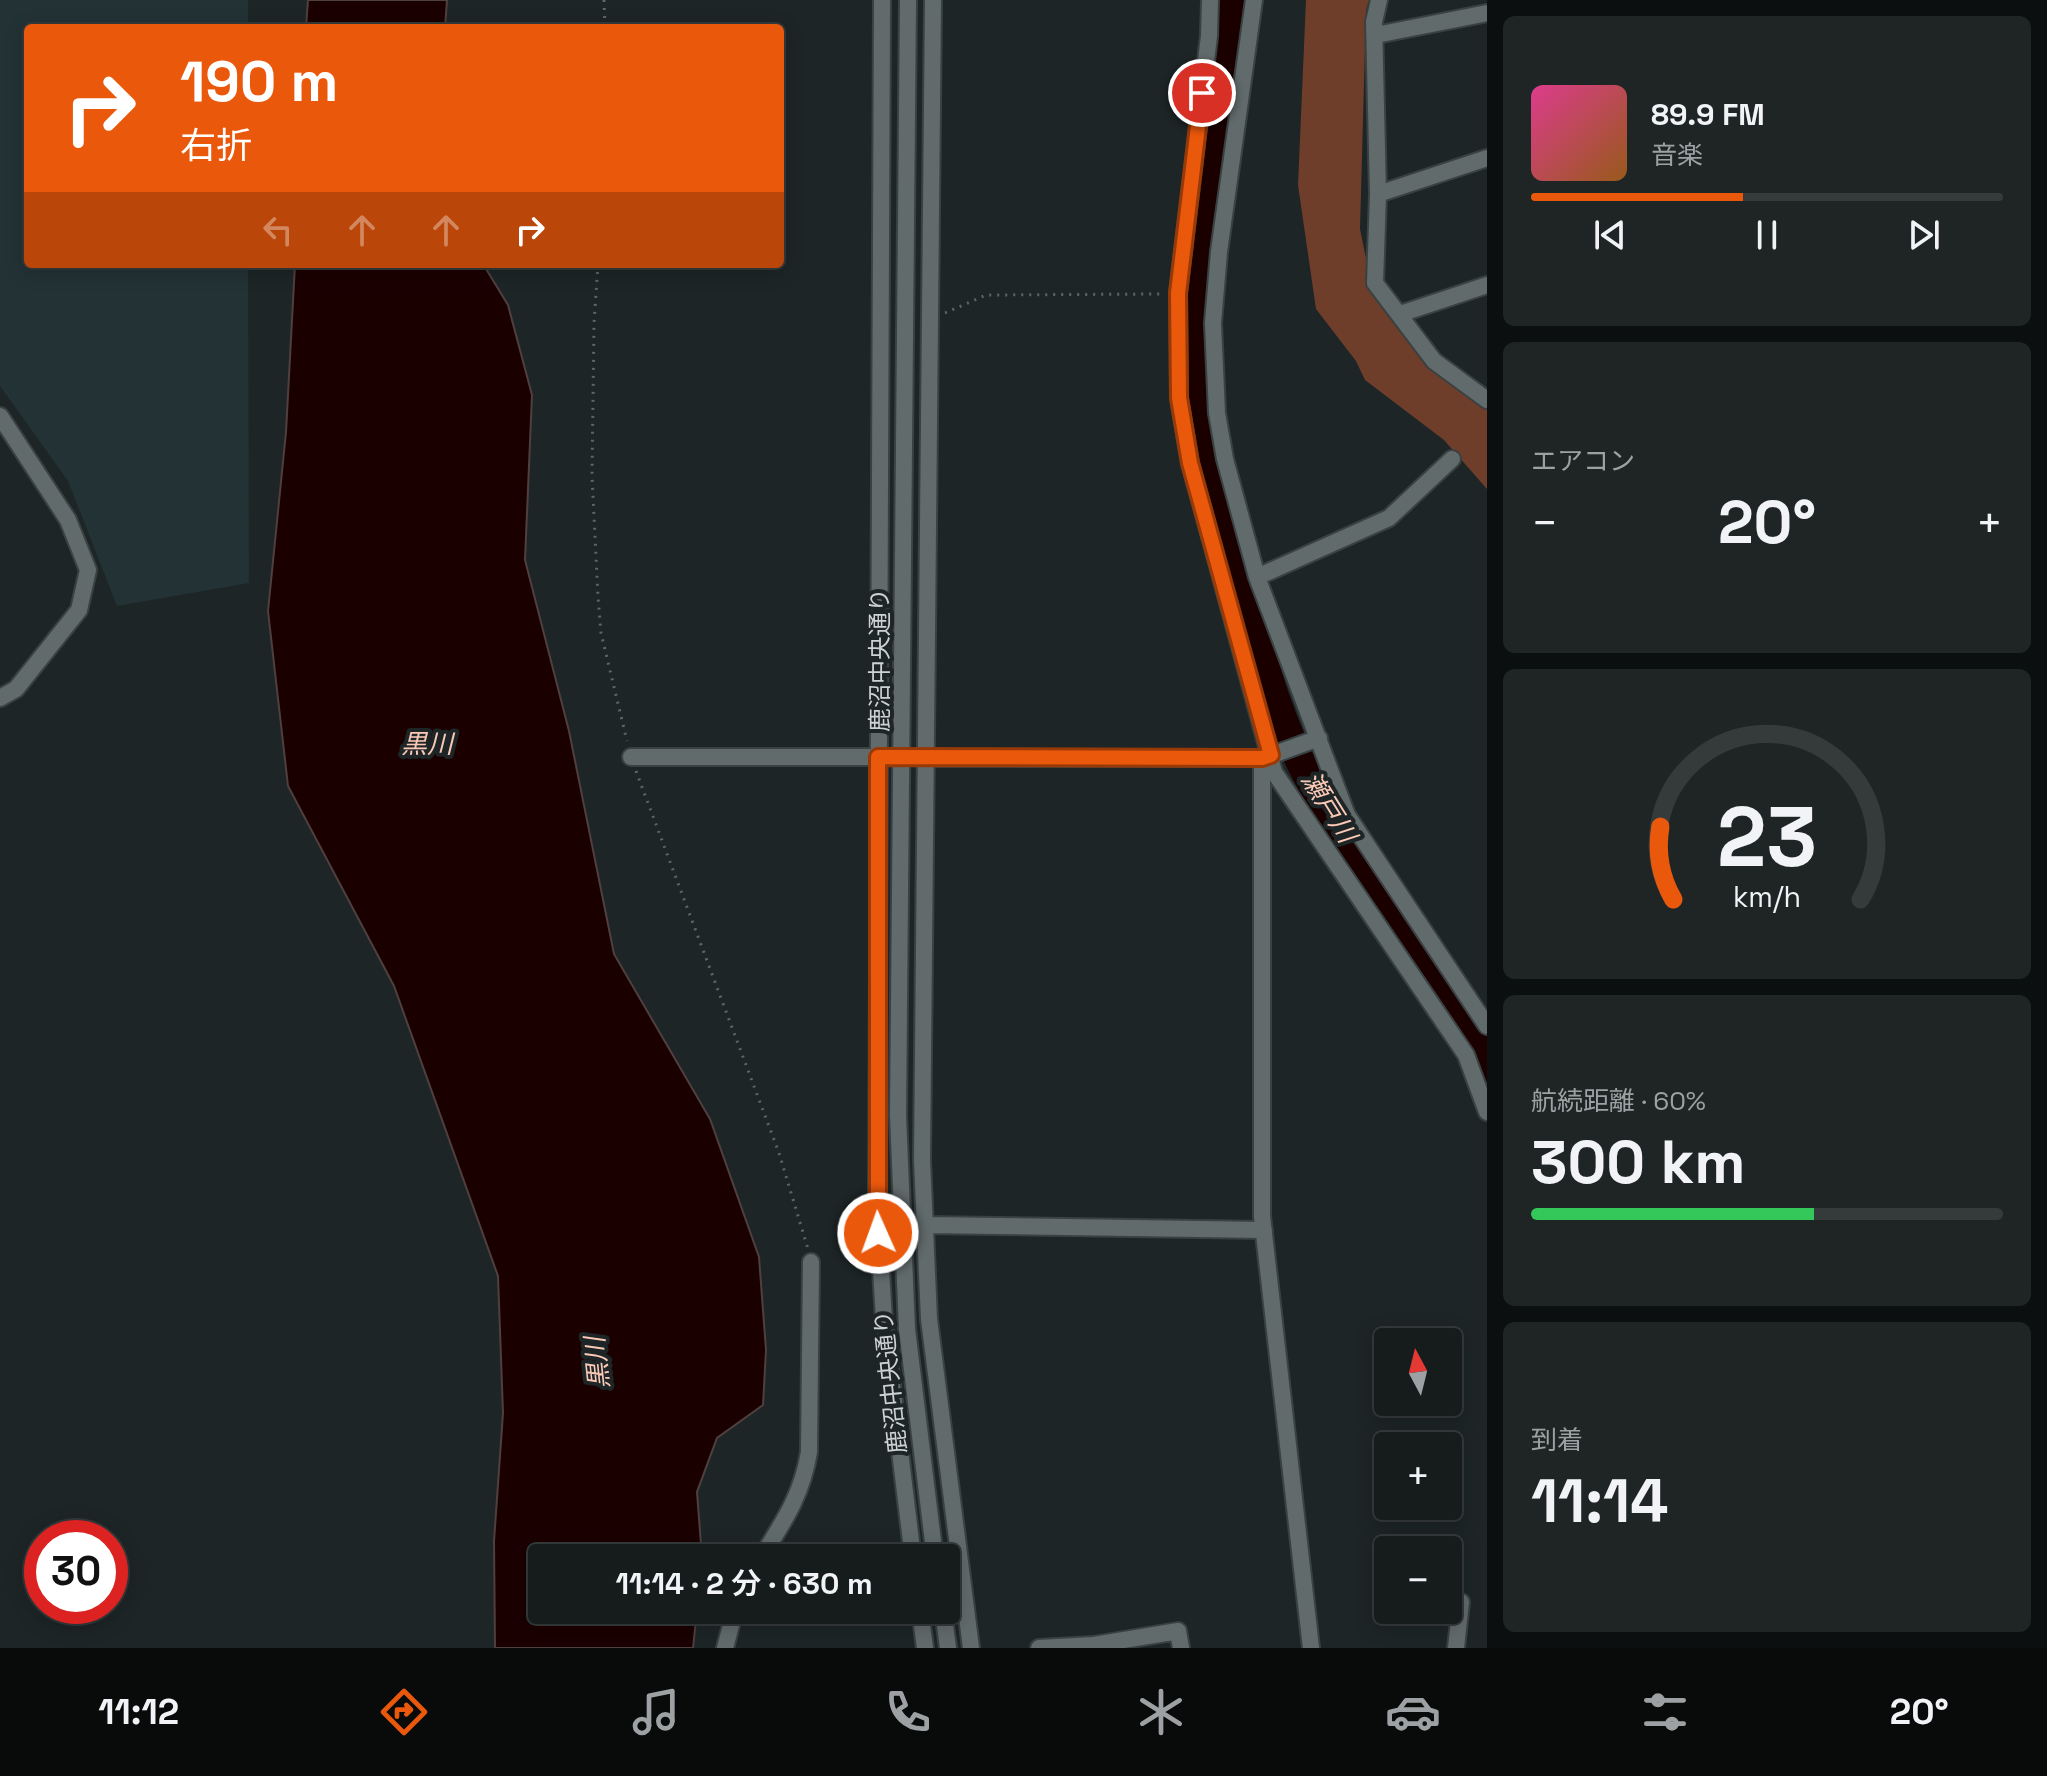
<!DOCTYPE html>
<html lang="ja">
<head>
<meta charset="utf-8">
<style>
	body { margin:0; font-family:"Space Grotesk","Noto Sans JP",sans-serif; background:#1f2525; color:#f1f3f6; height:100vh; display:flex; flex-direction:column; font-size:30px; white-space:nowrap }
	* { box-sizing:border-box; margin:0 }
	p { font-size:26px; color:#9ea1a3 }
	.icon { flex:none; width:44px; height:44px; fill:none; stroke:currentColor; stroke-width:2; stroke-linecap:round; stroke-linejoin:round }
	.map { position:relative; flex:1; overflow:hidden }
	.drawer { display:flex; flex-direction:column; gap:16px; padding:16px; background:#0c0f0f; width:560px }
	.drawer>* { flex:none }
	.hud { position:absolute; left:24px; top:24px; width:760px; height:244px; border-radius:8px; box-shadow:0 4px 20px #0003,0 0 0 2px #353a3b; background:#ea580c; color:#fff; overflow:hidden }
	.needle { width:52px; rotate:353deg }
	.buttons { position:absolute; left:1374px; top:1328px; display:grid; gap:16px }
	.buttons a { display:grid; place-items:center; width:88px; height:88px; border-radius:8px; background:#161c1c; box-shadow:0 4px 20px #0003,0 0 0 2px #353a3b; font-size:40px }
	.speed { position:absolute; left:24px; top:1520px; display:flex; gap:16px; font-size:40px; font-weight:700; text-align:center }
	.speed>* { display:grid; place-content:center; width:104px; height:104px; border-radius:50%; background:#161c1c; box-shadow:0 4px 20px #0003,0 0 0 2px #353a3b; line-height:1 }
	.speed .limit { border:12px solid #d22; background:#fff; color:#111 }
	.pin { position:absolute; display:grid; place-items:center; width:68px; height:68px; color:#fff; margin:-34px; border:4px solid #fff; border-radius:50%; box-shadow:0 2px 8px #0007 }
	.me { position:absolute; width:88px; margin:-44px; rotate:358deg; stroke-linejoin:round; filter:drop-shadow(0 0 6px #0008) }
	.turn { display:flex; align-items:center; gap:28px; height:168px; padding:0 24px; font-size:36px }
	.turn .icon { width:104px; height:104px; stroke-width:2.5 }
	.turn b { display:block; font-size:56px; line-height:68px }
	.lanes { display:flex; align-items:center; height:76px; padding:0 24px; background:#0003; justify-content:center; gap:40px; direction:ltr }
	.lanes .off { opacity:.35 }
	.big { font-size:60px; font-weight:600; line-height:1.1 }
	.drawer .tile { flex:1; display:flex; flex-direction:column; justify-content:center; gap:12px; min-width:0; padding:0 28px; border-radius:12px; background:#1f2525 }
	.drawer .dial { align-items:center; gap:0 }
	.dial svg { height:208px; overflow:visible; fill:none; stroke:#353a3b; stroke-width:7; stroke-linecap:round; text-anchor:middle }
	.dial text { fill:#f1f3f6; stroke:none }
	.song { display:flex; align-items:center; gap:24px }
	.cover { width:96px; height:96px; border-radius:12px; background:linear-gradient(135deg,hsl(330 70% 55%),hsl(30 70% 35%)) }
	.played { height:8px; border-radius:4px; background:linear-gradient(90deg,#ea580c 45%,#353a3b 45%) }
	.keys { display:flex; justify-content:space-around; direction:ltr }
	.heat { display:flex; justify-content:space-between; align-items:center; font-size:44px; direction:ltr }
	.charge { height:12px; border-radius:6px; background:linear-gradient(90deg,#34c759 60%,#353a3b 0) }
	.trip { position:absolute; left:528px; top:1544px; width:432px; height:80px; border-radius:8px; background:#161c1c; box-shadow:0 4px 20px #0003,0 0 0 2px #353a3b; font-weight:600; line-height:80px; text-align:center }
	.dock { display:flex; height:128px; justify-content:space-around; align-items:center; background:#090b0b; color:#9ea1a3 }
	.dock .icon { width:56px; height:56px }
	.dock .current { color:#ea580c }
	.dock b { font-size:36px; color:#f1f3f6 }
	main { display:flex; flex:1; min-height:0 }
	.map>svg:first-child { display:block }
	.built { fill:#233235 }
	.forest { fill:#6e3e2b }
	.water { fill:#1b0000; stroke:#503f3f; stroke-width:2 }
	.lines { fill:none; stroke-linecap:round; stroke-linejoin:round }
	.river { stroke:#1b0000; stroke-width:30 }
	.minor-casing { stroke:#3a4142; stroke-width:20 }
	.path { stroke:#5e6566; stroke-width:3; stroke-dasharray:2 6; stroke-linecap:butt }
	.minor { stroke:#626b6c; stroke-width:16 }
	.route-casing { stroke:#983908; stroke-width:20 }
	.route { stroke:#ea580c; stroke-width:14 }
	.labels { text-anchor:middle; dominant-baseline:central; stroke-width:8; stroke-linejoin:round; paint-order:stroke }
	.street-label { font-size:24px; fill:#cdd2d3; stroke:#1d2526 }
	.water-label { font-size:26px; font-style:italic; fill:#fbc9b6; stroke:#1d2526 }
</style>
</head>
<body>
<main>
<div class="map">
<svg width="1487" height="1648" viewBox="0 0 1487 1648">
	<rect width="100%" height="100%" fill="#1d2526"/>
	<path class="built" d="M0,0H248V28H28V264H248L249,583L117,606L68,481L0,386Z"/>
	<path class="forest" d="M1306,0H1369L1366,10L1360,229L1374,297L1487,409V489L1444,440L1365,380L1356,361L1316,309L1298,185Z"/>
	<path class="water" d="M308,0H447L445,28H306Z
		M295,264H483L508,305L532,395L525,560L569,731L614,954L710,1119L759,1257L766,1350L763,1405L717,1438L697,1492L702,1558H542V1610H697L693,1648H495L494,1541L503,1413L498,1276L394,986L288,786L268,611L286,432Z"/>
	<g class="lines">
		<path class="river" d="M1232,0C1214,144 1183,294 1203,439C1212,499 1231,558 1249,615C1265,670 1280,723 1307,774C1361,875 1437,963 1487,1067"/>
		<g class="minor-casing">
			<path id="minor" d="M882,0L877,1202L884,1320L913,1558
				M908,0L898,1116L907,1329L935,1558
				M933,0L922,1160L929,1319L971,1648
				M1210,0L1209,36L1178,293L1179,398L1190,463L1274,772L1466,1055L1487,1112
				M1254,0L1219,252L1213,323L1217,413L1225,459L1257,577L1347,815L1487,1026
				M1379,0L1374,22L1378,194L1375,283L1434,361L1487,400
				M1376,35L1487,13
				M1378,194L1487,158
				M1400,314L1487,285
				M0,416L68,520L88,570L79,610L16,689L0,698
				M1257,577L1389,518L1452,459
				M631,757H886
				M917,758H1262V1216L1311,1648
				M1264,758L1319,738
				M925,1225L1264,1230
				M761,1558C784,1521 802,1495 809,1452L811,1262
				M920,1610L925,1648
				M943,1610L948,1648
				M725,1648L735,1610
				M1039,1648L1094,1645L1178,1631L1181,1648
				M1456,1648L1461,1602"/>
		</g>
		<path class="path" d="M604,0L605,28
			M598,264L594,323L592,476L598,597L601,633L627,741
			M945,313L986,295L1160,294
			M636,771L779,1153L808,1249"/>
		<use href="#minor" class="minor"/>
	</g>
	<g class="lines">
		<g class="route-casing">
			<path id="route" d="M878,1233V757L1262,758L1271,755L1190,463L1179,398L1178,293L1202,93"/>
		</g>
		<use href="#route" class="route"/>
	</g>
	<g class="labels">
		<g class="street-label">
			<text transform="translate(879 660) rotate(-90)">鹿沼中央通り</text>
			<text transform="translate(890 1382) rotate(-96)">鹿沼中央通り</text>
		</g>
		<g class="water-label">
			<text x="427" y="744">黒川</text>
			<text transform="translate(1329 807) rotate(58)">瀬戸川</text>
			<text transform="translate(597 1363) rotate(-96)">黒川</text>
		</g>
	</g>
</svg>
<div class="buttons">
<a><svg class="needle" viewBox="-14 -14 28 28"><path d="M0-13l5 13h-10z" fill="#e53935"/><path d="M0 13l5-13h-10z" fill="#9ea1a3"/></svg></a>
<a>+</a>
<a>−</a>
</div>
<div class="speed"><div class="limit">30</div></div>
<div class="pin" style="left:1202px;top:93px;background:#d93025"><svg class="icon" aria-label="arrive" viewBox="0 0 24 24"><path d="M6 21V4h12l-3 4 3 4H6"/></svg></div>
<svg class="me" style="left:878px;top:1233px" viewBox="-20 -20 40 40"><circle r="17" fill="#ea580c" stroke="#fff" stroke-width="3"/><path d="M0-11L8 9 0 5-8 9z" fill="#fff"/></svg>
<div class="trip">11:14 · 2 分 · 630 m</div>
<div class="hud">
<div class="turn"><svg class="icon" aria-label="right" viewBox="0 0 24 24"><path d="M7 20v-9h11M14 6l5 5-5 5"/></svg><div><b>190 m</b>右折</div></div>
<div class="lanes"><svg class="icon off" aria-label="left" viewBox="0 0 24 24"><path d="M17 20v-9H6M10 6l-5 5 5 5"/></svg><svg class="icon off" aria-label="ahead" viewBox="0 0 24 24"><path d="M12 20V5M6 11l6-6 6 6"/></svg><svg class="icon off" aria-label="ahead" viewBox="0 0 24 24"><path d="M12 20V5M6 11l6-6 6 6"/></svg><svg class="icon" aria-label="right" viewBox="0 0 24 24"><path d="M7 20v-9h11M14 6l5 5-5 5"/></svg></div>
</div>
</div>
<section class="drawer">
<div class="tile">
<div class="song"><i class="cover"></i><div><b>89.9 FM</b><p>音楽</p></div></div>
<div class="played"></div>
<div class="keys"><svg class="icon" aria-label="previous" viewBox="0 0 24 24"><path d="M18 5L8 12l10 7zM5 5v14"/></svg><svg class="icon" aria-label="pause" viewBox="0 0 24 24"><path d="M8 5v14M16 5v14"/></svg><svg class="icon" aria-label="next" viewBox="0 0 24 24"><path d="M6 5l10 7-10 7zM19 5v14"/></svg></div>
</div>
<div class="tile"><p>エアコン</p>
<div class="heat"><a>−</a><b class="big">20°</b><a>+</a></div>
</div>
<div class="tile dial"><svg viewBox="0 0 100 80">
<path d="M14 69A42 42 0 1 1 86 69"/>
<path d="M14 69A42 42 0 0 1 9 41" stroke="#ea580c"/>
<text x="50" y="56" font-size="32" font-weight="700">23</text>
<text x="50" y="72" font-size="11">km/h</text>
</svg></div>
<div class="tile"><p>航続距離 · 60%</p><b class="big">300 km</b><div class="charge"></div></div>
<div class="tile"><p>到着</p><b class="big">11:14</b></div>
</section>
</main>
<nav class="dock">
<b>11:12</b>
<svg class="icon current" aria-label="directions" viewBox="0 0 24 24"><path d="M12 3l9 9-9 9-9-9zM9 14v-3h6M13 9l2 2-2 2"/></svg>
<svg class="icon" aria-label="music" viewBox="0 0 24 24"><path d="M9 18V5l10-2v13"/><circle cx="6" cy="18" r="3"/><circle cx="16" cy="16" r="3"/></svg>
<svg class="icon" aria-label="phone" viewBox="0 0 24 24"><path d="M5 4h4l2 5-3 2q2 4 5 5l2-3 5 2v4C11 20 4 13 5 4z"/></svg>
<svg class="icon" aria-label="climate" viewBox="0 0 24 24"><path d="M12 3v18M4 7l16 10M4 17L20 7"/></svg>
<svg class="icon" aria-label="car" viewBox="0 0 24 24"><path d="M5 17H2v-5l4-1 3-4h7l3 4 3 1v5h-3M9 17h6M6 11h13"/><circle cx="7" cy="17" r="2"/><circle cx="17" cy="17" r="2"/></svg>
<svg class="icon" aria-label="filters" viewBox="0 0 24 24"><path d="M4 7h16M4 17h16"/><circle cx="9" cy="7" r="2"/><circle cx="15" cy="17" r="2"/></svg>
<b>20°</b>
</nav>
</body>
</html>
